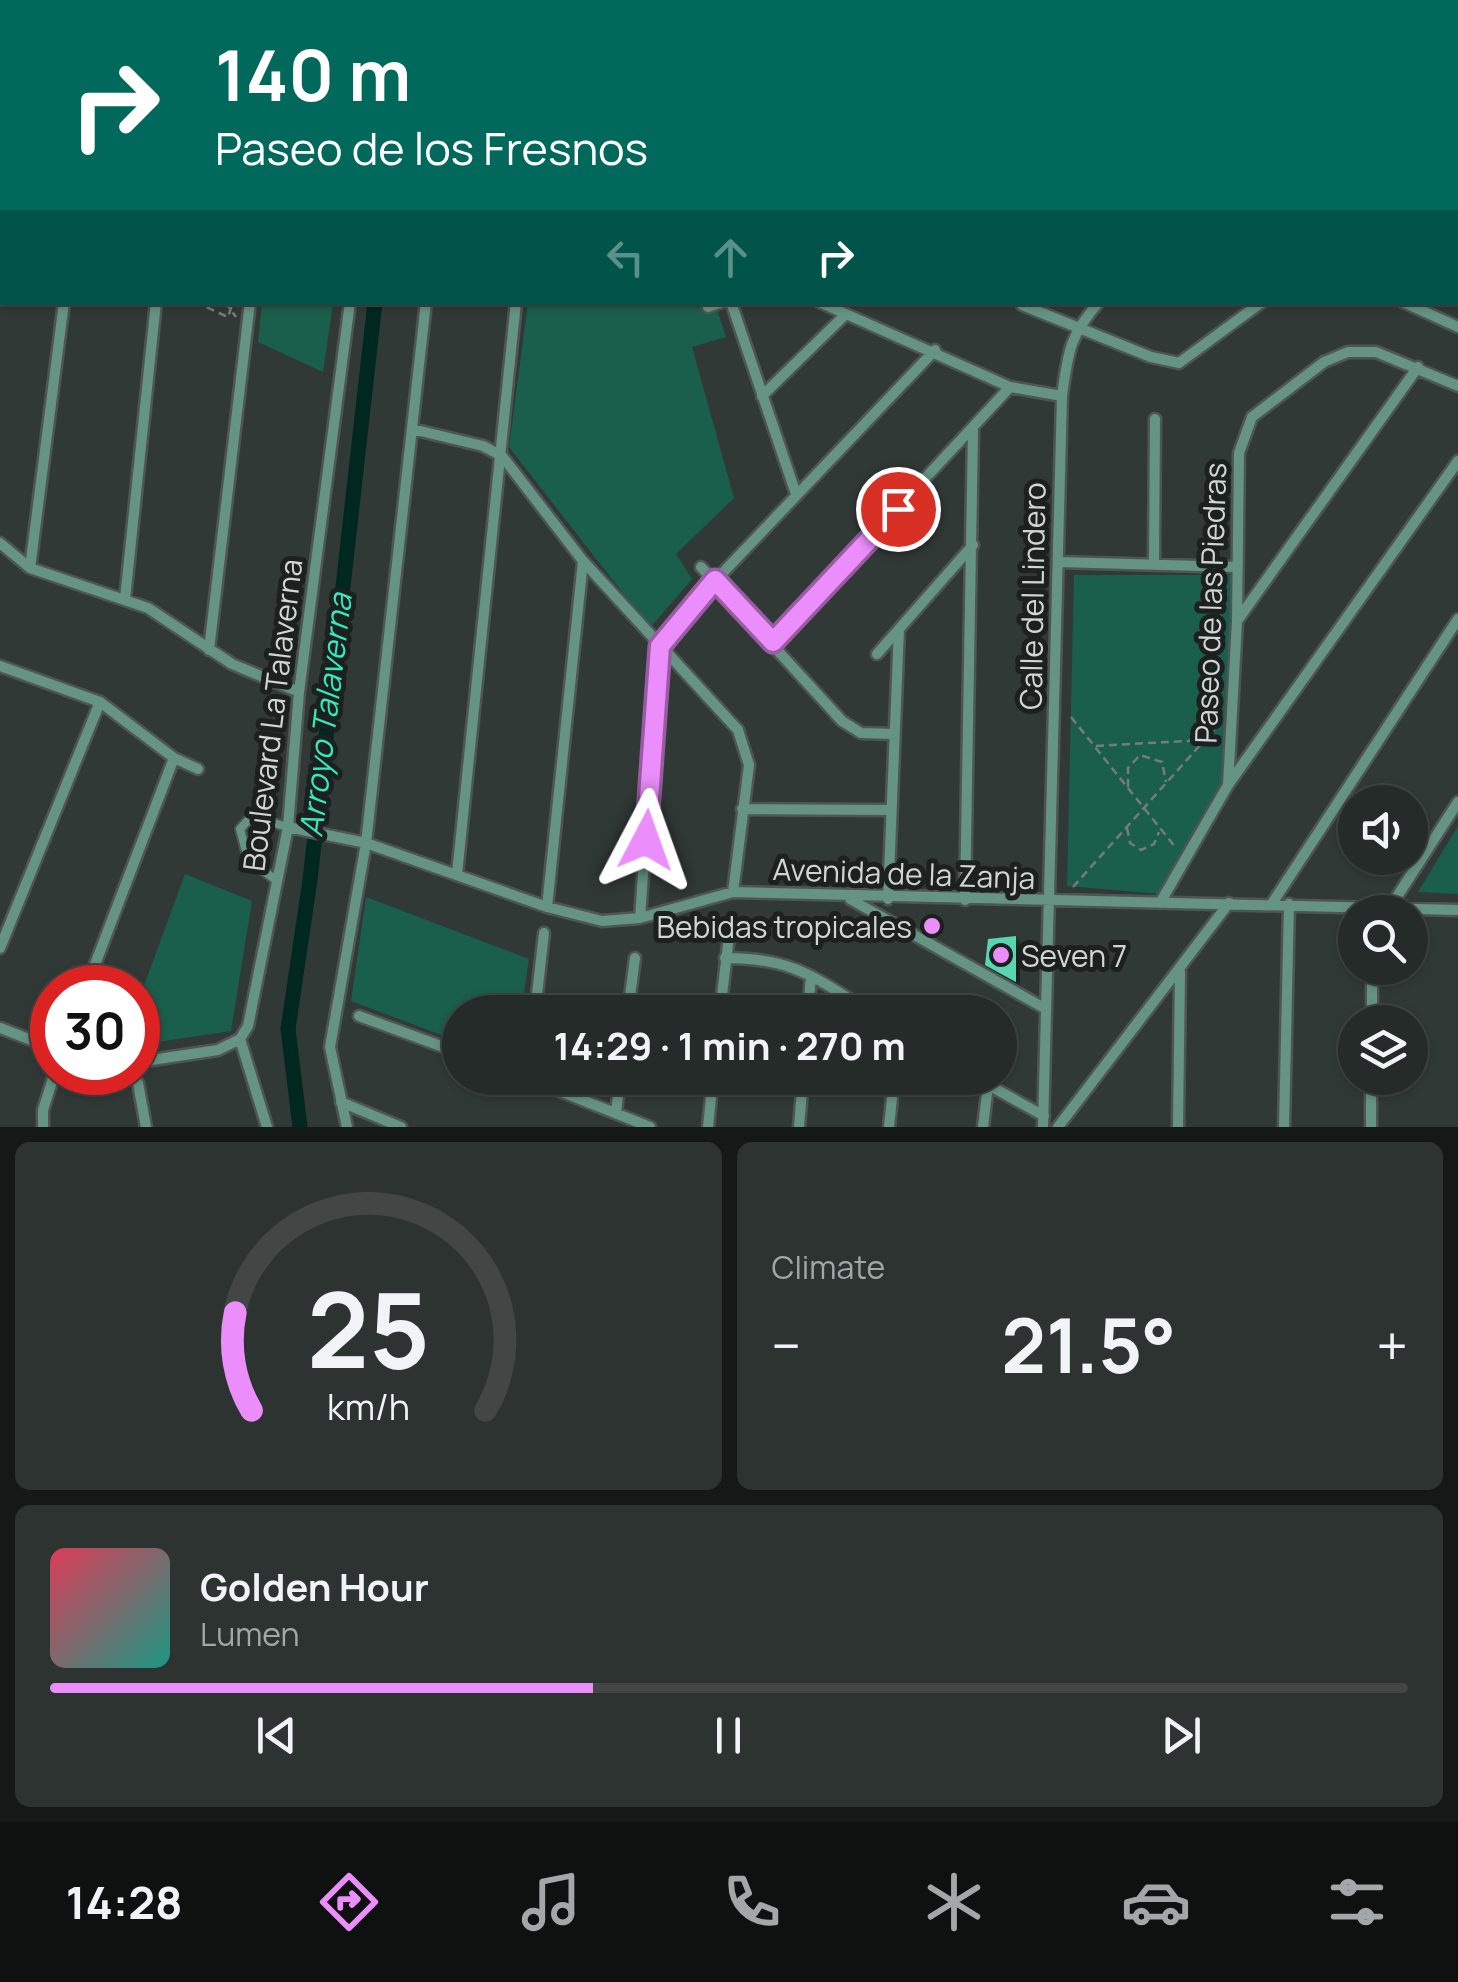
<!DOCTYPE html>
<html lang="en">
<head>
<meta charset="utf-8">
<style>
	body { margin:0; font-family:Manrope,sans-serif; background:#2d3331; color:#f1f3f6; height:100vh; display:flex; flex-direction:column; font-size:38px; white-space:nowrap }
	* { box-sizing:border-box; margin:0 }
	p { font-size:32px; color:#a3a7a8 }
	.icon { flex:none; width:55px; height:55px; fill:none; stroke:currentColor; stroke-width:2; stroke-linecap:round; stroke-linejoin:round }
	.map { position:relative; height:1127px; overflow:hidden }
	.panel { display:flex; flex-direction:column; gap:15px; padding:15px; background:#141817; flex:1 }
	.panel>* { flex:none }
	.top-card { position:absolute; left:0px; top:0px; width:1460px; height:305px; box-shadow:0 2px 8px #0004,0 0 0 2px #424746; background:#00695c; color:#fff; overflow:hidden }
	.controls { position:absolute; left:1338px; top:785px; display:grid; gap:20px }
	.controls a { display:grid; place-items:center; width:90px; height:90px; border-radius:50%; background:#252b29; box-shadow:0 2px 8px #0004,0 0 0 2px #424746; font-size:50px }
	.speed { position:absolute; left:30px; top:965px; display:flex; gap:20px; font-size:50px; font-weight:700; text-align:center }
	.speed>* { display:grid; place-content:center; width:130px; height:130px; border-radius:50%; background:#252b29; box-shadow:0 2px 8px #0004,0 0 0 2px #424746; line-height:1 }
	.speed .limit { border:15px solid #d22; background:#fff; color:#111 }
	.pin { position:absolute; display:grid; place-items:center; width:85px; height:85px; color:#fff; margin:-42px; border:5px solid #fff; border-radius:50%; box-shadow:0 2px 10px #0007 }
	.me { position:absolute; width:110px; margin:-55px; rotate:4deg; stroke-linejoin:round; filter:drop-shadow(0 0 8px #0008) }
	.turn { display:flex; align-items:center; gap:35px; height:210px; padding:0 50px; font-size:45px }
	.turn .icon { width:130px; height:130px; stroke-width:2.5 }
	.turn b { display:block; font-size:70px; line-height:85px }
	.lanes { display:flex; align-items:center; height:95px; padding:0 50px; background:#0003; justify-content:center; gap:50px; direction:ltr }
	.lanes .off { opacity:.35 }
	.big { font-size:75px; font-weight:700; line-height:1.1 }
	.panel .tile { flex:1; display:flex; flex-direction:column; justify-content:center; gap:15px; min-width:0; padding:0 35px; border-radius:15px; background:#2d3331 }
	.panel .dial { align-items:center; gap:0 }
	.dial svg { height:260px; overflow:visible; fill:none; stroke:#424746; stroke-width:7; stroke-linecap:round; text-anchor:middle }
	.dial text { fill:#f1f3f6; stroke:none }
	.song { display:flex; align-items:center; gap:30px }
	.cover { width:120px; height:120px; border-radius:15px; background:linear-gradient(135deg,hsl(350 70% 55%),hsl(170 70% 35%)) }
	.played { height:10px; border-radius:5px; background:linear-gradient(90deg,#eb8dfb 40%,#424746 40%) }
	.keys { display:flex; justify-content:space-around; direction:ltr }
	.heat { display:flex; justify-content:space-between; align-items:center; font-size:55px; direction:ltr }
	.panel .tiles { flex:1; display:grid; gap:15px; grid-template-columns:1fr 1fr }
	.tile:last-child { grid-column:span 2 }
	.trip { position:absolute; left:442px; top:995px; width:575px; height:100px; border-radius:50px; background:#252b29; box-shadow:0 2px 8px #0004,0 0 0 2px #424746; font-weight:700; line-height:100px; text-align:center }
	.tab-bar { display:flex; height:160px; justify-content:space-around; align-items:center; background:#0f1110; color:#a3a7a8 }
	.tab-bar .icon { width:70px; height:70px }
	.tab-bar .on { color:#eb8dfb }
	.tab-bar b { font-size:45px; color:#f1f3f6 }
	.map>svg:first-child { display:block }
	.green { fill:#1a5e4c }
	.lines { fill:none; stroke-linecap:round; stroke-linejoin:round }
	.canal { stroke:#00281e; stroke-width:15 }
	.building { fill:#58d5b2; filter:url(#shadow) }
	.service-casing { stroke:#4e5553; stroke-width:12 }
	.minor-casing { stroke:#4e5553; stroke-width:15 }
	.path { stroke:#757c7a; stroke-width:2.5; stroke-dasharray:8 5; stroke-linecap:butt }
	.service { stroke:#659384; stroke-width:8 }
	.minor { stroke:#659384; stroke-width:10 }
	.route-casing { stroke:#995ca3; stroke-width:25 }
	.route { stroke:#eb8dfb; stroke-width:18 }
	.poi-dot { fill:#eb8dfb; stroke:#1c201e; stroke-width:4 }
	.labels { text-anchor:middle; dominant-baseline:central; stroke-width:10; stroke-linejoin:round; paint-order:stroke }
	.street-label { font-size:30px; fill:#d1d6d4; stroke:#1c201e }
	.poi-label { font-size:30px; fill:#d1d6d4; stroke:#1c201e; text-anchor:end }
	.water-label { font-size:32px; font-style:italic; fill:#33e9bd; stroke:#1c201e }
</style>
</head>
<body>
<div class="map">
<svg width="1458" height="1127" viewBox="0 0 1458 1127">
	<defs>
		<filter id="shadow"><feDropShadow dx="6" dy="6" stdDeviation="5" flood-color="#0009"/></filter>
	</defs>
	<rect width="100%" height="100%" fill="#313937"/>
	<path class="green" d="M262,303H333L323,372L258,342Z
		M528,303H715L726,337L692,347L734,498L676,554L692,579L650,628L509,447Z
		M1074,575H1233L1225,787L1160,894L1067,886Z
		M1458,826V894L1418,892Z
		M185,874L252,901L231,1031L138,1045V1002Z
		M366,897L529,959L521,1012H460V1042L351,1001Z"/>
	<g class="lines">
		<path class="canal" d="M408,0L411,2
			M300,1127L288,1029L310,880L375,302"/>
	</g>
	<path class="building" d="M1016,936V982L985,965L988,939Z"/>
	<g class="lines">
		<g class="service-casing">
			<path id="service" d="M277,881L248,859L240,829L251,817L288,827"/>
		</g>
		<g class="minor-casing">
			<path id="minor" d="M344,0L346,2
				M746,0L751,2
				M17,2L19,0
				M139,2L142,0
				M266,2L269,0
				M457,2V0
				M538,2L539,0
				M638,2L640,0
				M736,2L737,0
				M847,2L848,0
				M957,2L958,0
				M1052,2L1054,0
				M1159,2L1160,0
				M1283,2L1284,0
				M1410,2L1411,0
				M0,19L2,16
				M0,133L2,130
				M1458,211V212
				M731,302L796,494
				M819,302L1010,387L1062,396
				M1403,302L1458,327
				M1022,305L1151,357L1179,363L1262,302
				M708,307L722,302
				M762,396L846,314
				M412,429L483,446L502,456L583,561L738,730L749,765L733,892
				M0,543L30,568L148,608L232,664L299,692
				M1059,562L1235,567
				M1154,565L1155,419
				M701,567L842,721L861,733L894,734
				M30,568L64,302
				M125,599L156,302
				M1237,621L1418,367
				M773,642L1010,387
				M209,650L250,302
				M877,654L973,545
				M0,666L100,702L174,758L198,769
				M1228,785L1237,621L1239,453L1252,417L1324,362L1348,352H1376L1458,386
				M742,809L891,810
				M288,827L366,843L547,907L602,921L640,918L733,892L1458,910
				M457,874L516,302
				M850,899L1046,1009
				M888,899L899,629
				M965,900L973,430
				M1160,903L1228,785L1458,461
				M1271,905L1458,619
				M1391,906L1458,802
				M547,907L583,561
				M640,918L659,646L715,581L935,350
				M0,948L100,702
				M725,958C795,958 814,978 871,1012
				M86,988L174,758
				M535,1012L544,933
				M628,1012L635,958
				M720,1012L729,936
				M808,1012L811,976
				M359,1016L460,1053
				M1372,1022V968
				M0,1028L52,1048
				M240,1039L248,1026L288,827L299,692L350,302
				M240,1039L267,1127
				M138,1062L218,1050L240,1039
				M527,1078L650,1127
				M976,1078L1044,1116
				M138,1083L146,1127
				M341,1102L401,1127
				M616,1113L620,1078
				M43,1127V1110L55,1072
				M347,1127L330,1047L366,843L426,302
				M708,1127L713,1078
				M799,1127L803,1078
				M889,1127L894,1078
				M983,1127L988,1085
				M1043,1127L1062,396C1068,353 1069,336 1099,302
				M1058,1127L1229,903
				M1178,1127L1180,972
				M1284,1127L1289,904
				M1371,1127V1078"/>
		</g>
		<path class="path" d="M0,177L2,179
			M0,209L2,210
			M195,302L228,317L233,302
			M225,302L236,317
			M1071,717L1176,848
			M1096,746L1203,740
			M1128,787V768L1140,755L1162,762L1166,782
			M1127,828L1130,843L1141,850L1154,844L1159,832
			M1073,887L1220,723"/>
		<use href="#service" class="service"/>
		<use href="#minor" class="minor"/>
	</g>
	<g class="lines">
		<g class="route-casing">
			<path id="route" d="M646,840L660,646L715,580L773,642L898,509"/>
		</g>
		<use href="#route" class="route"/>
	</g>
	<g class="poi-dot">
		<circle cx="932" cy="926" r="10"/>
		<circle cx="1001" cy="955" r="10"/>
	</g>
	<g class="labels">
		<g class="street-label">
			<text transform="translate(1032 596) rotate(-89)">Calle del Lindero</text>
			<text transform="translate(1210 603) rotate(-88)">Paseo de las Piedras</text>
			<text transform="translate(272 715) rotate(-83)">Boulevard La Talaverna</text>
			<text transform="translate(904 873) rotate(2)">Avenida de la Zanja</text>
		</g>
		<g class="poi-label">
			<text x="912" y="926">Bebidas tropicales</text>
			<text x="1021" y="955" text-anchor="start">Seven 7</text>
		</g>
		<g class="water-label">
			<text transform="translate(325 715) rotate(-83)">Arroyo Talaverna</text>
		</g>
	</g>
</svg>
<div class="controls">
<a><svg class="icon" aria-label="sound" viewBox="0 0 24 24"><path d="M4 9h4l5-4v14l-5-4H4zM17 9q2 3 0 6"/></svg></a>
<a><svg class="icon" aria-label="search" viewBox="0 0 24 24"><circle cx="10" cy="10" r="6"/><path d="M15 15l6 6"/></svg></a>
<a><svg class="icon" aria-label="layers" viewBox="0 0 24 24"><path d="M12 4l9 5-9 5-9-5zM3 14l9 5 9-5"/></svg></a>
</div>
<div class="speed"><div class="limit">30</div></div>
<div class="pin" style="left:898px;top:509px;background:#d93025"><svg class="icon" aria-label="arrive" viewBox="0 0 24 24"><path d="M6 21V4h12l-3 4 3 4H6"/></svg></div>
<svg class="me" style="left:646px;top:840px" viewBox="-20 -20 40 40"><path d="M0-17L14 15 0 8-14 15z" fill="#eb8dfb" stroke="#fff" stroke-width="4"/></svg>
<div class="trip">14:29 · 1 min · 270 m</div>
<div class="top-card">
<div class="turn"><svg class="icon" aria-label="right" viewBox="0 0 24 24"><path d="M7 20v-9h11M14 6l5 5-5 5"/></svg><div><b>140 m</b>Paseo de los Fresnos</div></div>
<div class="lanes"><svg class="icon off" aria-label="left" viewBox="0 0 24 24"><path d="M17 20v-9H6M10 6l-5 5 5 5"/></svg><svg class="icon off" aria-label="ahead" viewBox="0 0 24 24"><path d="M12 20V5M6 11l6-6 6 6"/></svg><svg class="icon" aria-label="right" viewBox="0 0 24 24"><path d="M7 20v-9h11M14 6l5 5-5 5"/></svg></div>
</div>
</div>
<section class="panel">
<div class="tiles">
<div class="tile dial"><svg viewBox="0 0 100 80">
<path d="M14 69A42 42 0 1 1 86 69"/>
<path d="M14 69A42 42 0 0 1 9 39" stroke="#eb8dfb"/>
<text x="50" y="56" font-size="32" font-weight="700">25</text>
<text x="50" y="72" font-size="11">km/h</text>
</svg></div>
<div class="tile"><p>Climate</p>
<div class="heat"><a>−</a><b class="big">21.5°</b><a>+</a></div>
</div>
<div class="tile">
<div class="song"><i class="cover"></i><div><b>Golden Hour</b><p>Lumen</p></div></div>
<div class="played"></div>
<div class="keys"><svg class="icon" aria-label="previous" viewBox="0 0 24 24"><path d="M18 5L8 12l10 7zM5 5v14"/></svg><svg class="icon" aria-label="pause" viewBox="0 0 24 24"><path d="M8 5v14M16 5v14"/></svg><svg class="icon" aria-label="next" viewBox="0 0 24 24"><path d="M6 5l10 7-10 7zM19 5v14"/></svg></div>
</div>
</div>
</section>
<nav class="tab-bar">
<b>14:28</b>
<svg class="icon on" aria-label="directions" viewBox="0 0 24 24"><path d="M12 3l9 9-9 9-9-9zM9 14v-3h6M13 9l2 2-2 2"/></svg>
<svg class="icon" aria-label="music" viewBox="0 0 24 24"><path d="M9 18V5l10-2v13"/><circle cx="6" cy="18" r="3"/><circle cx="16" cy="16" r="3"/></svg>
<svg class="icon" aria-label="phone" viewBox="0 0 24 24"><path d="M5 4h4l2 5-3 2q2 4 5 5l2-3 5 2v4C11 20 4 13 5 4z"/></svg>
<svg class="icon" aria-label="climate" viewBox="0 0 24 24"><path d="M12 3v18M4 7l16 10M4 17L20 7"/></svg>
<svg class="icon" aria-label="car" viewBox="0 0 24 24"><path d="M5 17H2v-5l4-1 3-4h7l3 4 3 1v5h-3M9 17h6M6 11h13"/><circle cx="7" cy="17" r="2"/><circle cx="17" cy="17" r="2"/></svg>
<svg class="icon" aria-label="filters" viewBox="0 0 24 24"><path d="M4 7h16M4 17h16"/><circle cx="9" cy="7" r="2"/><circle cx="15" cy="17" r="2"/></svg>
</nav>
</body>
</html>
